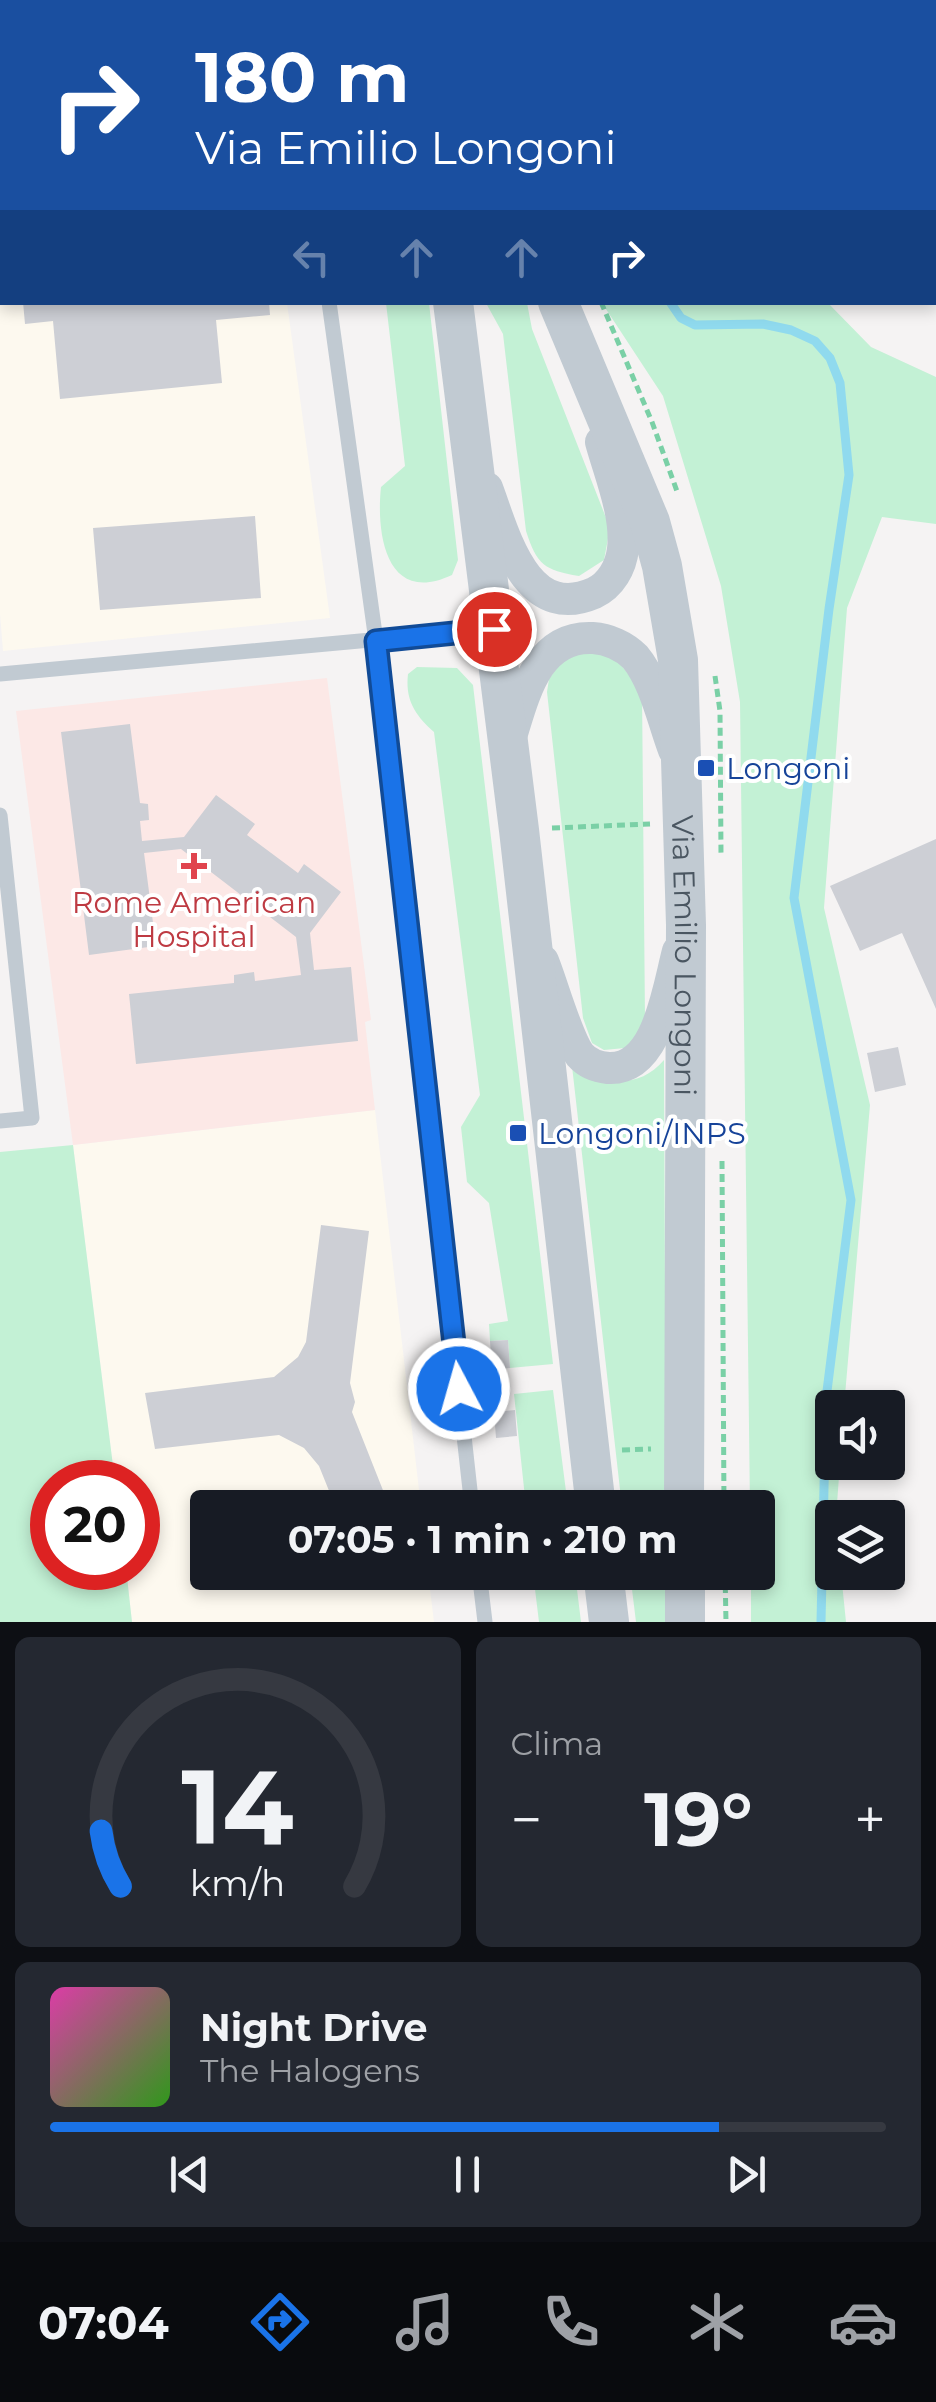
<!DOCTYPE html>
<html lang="it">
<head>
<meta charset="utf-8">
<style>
	body { margin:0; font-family:Montserrat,sans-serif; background:#242831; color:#f1f3f6; height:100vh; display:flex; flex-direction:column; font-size:38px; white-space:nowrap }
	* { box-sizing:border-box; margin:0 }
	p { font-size:32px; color:#9ea1a6 }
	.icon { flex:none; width:55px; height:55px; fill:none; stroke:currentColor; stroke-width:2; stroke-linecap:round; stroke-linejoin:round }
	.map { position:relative; height:1622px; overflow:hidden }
	.sheet { display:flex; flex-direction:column; gap:15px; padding:15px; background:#0d0f14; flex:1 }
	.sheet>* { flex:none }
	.top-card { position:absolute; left:0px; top:0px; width:938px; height:305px; box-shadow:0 5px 15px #0003; background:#1a4fa0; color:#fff; overflow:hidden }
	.buttons { position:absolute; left:815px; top:1390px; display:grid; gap:20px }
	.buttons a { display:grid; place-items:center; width:90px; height:90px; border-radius:10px; background:#171b24; box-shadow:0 5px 15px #0003; font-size:50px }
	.speed { position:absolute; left:30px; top:1460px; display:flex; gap:20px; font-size:50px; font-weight:700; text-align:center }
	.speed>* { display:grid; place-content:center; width:130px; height:130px; border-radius:50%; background:#171b24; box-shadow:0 5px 15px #0003; line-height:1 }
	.speed .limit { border:15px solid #d22; background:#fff; color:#111 }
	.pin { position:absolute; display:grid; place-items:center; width:85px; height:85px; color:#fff; margin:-42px; border:5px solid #fff; border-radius:50%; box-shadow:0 2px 10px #0007 }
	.me { position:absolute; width:110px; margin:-55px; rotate:354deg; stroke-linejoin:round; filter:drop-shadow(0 0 8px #0008) }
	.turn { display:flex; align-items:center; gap:35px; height:210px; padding:0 30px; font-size:45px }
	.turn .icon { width:130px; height:130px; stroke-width:2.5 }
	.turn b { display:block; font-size:70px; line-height:85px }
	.lanes { display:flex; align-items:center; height:95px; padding:0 30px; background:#0003; justify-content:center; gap:50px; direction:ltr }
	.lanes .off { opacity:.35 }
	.big { font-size:75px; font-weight:700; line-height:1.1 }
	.sheet .card { flex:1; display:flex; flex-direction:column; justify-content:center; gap:15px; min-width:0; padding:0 35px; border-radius:15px; background:#242831 }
	.sheet .dial { align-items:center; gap:0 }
	.dial svg { height:260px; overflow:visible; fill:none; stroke:#363941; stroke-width:7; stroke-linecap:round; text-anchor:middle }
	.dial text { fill:#f1f3f6; stroke:none }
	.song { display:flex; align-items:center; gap:30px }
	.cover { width:120px; height:120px; border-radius:15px; background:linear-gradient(135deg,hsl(320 70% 55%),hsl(110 70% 35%)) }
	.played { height:10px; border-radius:5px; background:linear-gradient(90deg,#1a73e8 80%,#363941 80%) }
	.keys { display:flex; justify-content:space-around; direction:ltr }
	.heat { display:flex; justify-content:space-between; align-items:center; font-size:55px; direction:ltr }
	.sheet .tiles { flex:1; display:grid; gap:15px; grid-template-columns:1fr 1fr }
	.card:last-child { grid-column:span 2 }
	.trip { position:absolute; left:190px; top:1490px; width:585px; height:100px; border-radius:10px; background:#171b24; box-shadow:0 5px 15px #0003; font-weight:700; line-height:100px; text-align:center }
	.menu { display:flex; height:160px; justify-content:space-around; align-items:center; background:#090b0e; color:#9ea1a6 }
	.menu .icon { width:70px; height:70px }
	.menu .current { color:#1a73e8 }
	.menu b { font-size:45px; color:#f1f3f6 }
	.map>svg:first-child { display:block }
	.commercial { fill:#fdf9ef }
	.medical { fill:#fce8e6 }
	.green { fill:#c3f1d5 }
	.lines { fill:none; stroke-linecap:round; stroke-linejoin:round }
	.stream { stroke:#90daee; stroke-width:9 }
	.building { fill:#cdcfd5 }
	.path { stroke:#7ad0a6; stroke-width:5; stroke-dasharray:8 5; stroke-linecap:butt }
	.service { stroke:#c1cad2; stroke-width:15 }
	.minor { stroke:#c1cad2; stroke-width:32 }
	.tertiary { stroke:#c1cad2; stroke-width:40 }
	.route-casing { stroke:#114b97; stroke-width:25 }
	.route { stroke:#1a73e8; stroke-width:18 }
	.transit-dot { fill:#1a4fb4; stroke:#fff; stroke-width:4 }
	.health-dot { fill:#e0444e; stroke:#fff; stroke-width:4 }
	.labels { text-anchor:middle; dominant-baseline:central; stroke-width:8; stroke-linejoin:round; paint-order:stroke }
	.transit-label { font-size:30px; fill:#164399; stroke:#fff; text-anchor:start }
	.health-label { font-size:30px; fill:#be3a42; stroke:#fff }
	.street-label { font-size:30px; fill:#4a5661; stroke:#fff }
</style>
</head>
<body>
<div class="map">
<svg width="936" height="1622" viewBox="0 0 936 1622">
	<rect width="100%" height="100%" fill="#f5f3f3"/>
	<path class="commercial" d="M0,0H247V2H2V302L287,303L330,618L3,651L0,614Z
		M375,1110L421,1507L208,1508V1572L428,1573L434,1622H132L126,1568H138V1482H115L73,1145Z"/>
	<path class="medical" d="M327,678L371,1020L365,1022L375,1110L73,1145L16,711Z"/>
	<path class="green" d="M386,303H429L458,560L452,575C386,606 376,534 381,487L405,466Z
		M486,303H527L532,329L610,528L604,560L579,576C544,570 537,565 526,531L503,334Z
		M602,303H828L871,347L936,377V524L882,517L847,608L824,908L870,1105L844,1407L832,1408V1462L840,1463L836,1517L832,1518V1572L841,1573L846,1622H751V1573L758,1572V1508L750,1507L740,702L721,586L663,396Z
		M604,645L642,690L645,1020L638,1039L625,1048L604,1050L592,1043L583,1018L547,692L549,679L569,650Z
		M417,667L457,668L473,685L553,1364L510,1368L508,1340L490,1341L489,1324L508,1321L489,1203L467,1182L461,1127L480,1095L434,732C415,715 405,700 408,674Z
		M664,1060L666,1507H622L572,1066C605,1083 637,1091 664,1060Z
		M73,1145L115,1482H52V1568H126L132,1622H0V1152Z
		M553,1390L568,1507H526L514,1394Z
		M533,1573H575L581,1622H539Z
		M630,1573H667V1622H636Z"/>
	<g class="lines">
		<path class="stream" d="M607,0L608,2
			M670,302L681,318L695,325L763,324L791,330L815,341L830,358L840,383L849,475L829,609L794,898L851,1200L826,1399L821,1622"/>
	</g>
	<path class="building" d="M23,302H269L270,315L216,320L222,383L60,399L53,321L25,324Z
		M255,516L261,598L100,610L93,528Z
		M130,724L140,803L148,804L149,820L140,821L142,841L184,837L216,795L255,824L247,835L298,873L304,864L341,892L310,933L314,970L351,967L358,1041L136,1064L129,994L234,983V975L254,972L255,981L301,975L296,937L181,849L144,853L156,946L89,955L61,732Z
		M936,839V1009L902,933L860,951L830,886Z
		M898,1047L906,1085L875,1092L867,1053Z
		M321,1225L369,1231L350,1383L355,1402L352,1412L390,1508H336L319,1466L304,1448L279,1435L155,1449L145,1393L274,1377L298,1357L306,1342Z
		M508,1340L510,1368L492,1370L490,1341Z
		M515,1410L517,1436L496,1438L494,1412Z"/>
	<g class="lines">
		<path class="path" d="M935,246H936
			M601,302L652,422L678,494
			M715,676L720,711L721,855
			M552,828L650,824
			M722,1161L724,1508
			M622,1450L651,1449
			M725,1572L726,1622"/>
		<path class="service" d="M286,0L287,2
			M329,302L376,641L472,1508
			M0,674L490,629
			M0,815L32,1118L0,1121
			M479,1572L485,1622"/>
		<path class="minor" d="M487,488C504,533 525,623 594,593C611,585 621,567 623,549C627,515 610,475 601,442
			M509,743C523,700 535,635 593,638C608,639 624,646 635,657C655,681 663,721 674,750
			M543,961C552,983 567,1038 580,1055C587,1063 598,1067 608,1068C658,1071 668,988 678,951"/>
		<g class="tertiary">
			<path d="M410,0L411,2"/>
			<path d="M466,0V2"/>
			<path d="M453,302L519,830L596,1508"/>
			<path id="s1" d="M558,302L650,522L662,566L678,660L686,925L684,1508"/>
			<path d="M603,1572L609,1622"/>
			<path d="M685,1572V1622"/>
		</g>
	</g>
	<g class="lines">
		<g class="route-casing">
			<path id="route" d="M459,1389L376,641L494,629"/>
		</g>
		<use href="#route" class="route"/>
	</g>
	<g class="transit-dot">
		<rect x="696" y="758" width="20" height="20" rx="5"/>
		<rect x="508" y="1123" width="20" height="20" rx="5"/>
	</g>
	<path class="health-dot" d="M189 851h10v10h10v10h-10v10h-10v-10h-10v-10h10z"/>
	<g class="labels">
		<g class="transit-label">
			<text x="726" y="768">Longoni</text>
			<text x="538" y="1133">Longoni/INPS</text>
		</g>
		<g class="health-label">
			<text x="194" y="902">Rome American<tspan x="194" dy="34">Hospital</tspan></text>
		</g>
		<g class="street-label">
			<text stroke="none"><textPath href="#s1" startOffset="675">Via Emilio Longoni</textPath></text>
		</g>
	</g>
</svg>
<div class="buttons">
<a><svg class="icon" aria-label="sound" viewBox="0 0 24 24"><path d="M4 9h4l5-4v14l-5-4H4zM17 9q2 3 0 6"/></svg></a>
<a><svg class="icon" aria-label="layers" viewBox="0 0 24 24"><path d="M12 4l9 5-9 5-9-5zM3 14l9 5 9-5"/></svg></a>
</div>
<div class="speed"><div class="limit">20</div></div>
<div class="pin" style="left:494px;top:629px;background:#d93025"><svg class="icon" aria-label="arrive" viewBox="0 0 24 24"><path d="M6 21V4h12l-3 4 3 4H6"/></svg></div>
<svg class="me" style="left:459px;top:1389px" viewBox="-20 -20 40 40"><circle r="17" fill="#1a73e8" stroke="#fff" stroke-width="3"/><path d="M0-11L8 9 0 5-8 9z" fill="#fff"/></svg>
<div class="trip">07:05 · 1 min · 210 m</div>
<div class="top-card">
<div class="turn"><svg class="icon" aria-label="right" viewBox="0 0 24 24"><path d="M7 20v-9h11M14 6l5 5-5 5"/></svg><div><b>180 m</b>Via Emilio Longoni</div></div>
<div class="lanes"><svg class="icon off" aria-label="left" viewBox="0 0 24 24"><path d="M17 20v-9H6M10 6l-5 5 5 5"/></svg><svg class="icon off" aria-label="ahead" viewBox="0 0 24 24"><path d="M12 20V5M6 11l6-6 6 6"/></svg><svg class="icon off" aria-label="ahead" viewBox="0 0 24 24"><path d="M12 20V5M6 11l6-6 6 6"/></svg><svg class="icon" aria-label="right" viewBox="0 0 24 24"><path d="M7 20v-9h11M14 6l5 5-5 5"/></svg></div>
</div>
</div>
<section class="sheet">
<div class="tiles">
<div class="card dial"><svg viewBox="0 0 100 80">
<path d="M14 69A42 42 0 1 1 86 69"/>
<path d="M14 69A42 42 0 0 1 8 52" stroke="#1a73e8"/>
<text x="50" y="56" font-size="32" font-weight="700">14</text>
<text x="50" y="72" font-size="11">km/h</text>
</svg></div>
<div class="card"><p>Clima</p>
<div class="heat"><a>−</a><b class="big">19°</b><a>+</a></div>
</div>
<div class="card">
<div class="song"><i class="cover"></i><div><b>Night Drive</b><p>The Halogens</p></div></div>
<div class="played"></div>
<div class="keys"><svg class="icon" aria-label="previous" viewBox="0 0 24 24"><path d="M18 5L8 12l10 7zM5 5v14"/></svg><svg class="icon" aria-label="pause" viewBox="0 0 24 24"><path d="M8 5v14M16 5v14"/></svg><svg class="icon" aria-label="next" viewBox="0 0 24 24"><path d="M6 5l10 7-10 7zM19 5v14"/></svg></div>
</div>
</div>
</section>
<nav class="menu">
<b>07:04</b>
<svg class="icon current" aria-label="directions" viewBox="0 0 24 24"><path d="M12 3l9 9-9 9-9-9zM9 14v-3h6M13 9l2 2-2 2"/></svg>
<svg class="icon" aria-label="music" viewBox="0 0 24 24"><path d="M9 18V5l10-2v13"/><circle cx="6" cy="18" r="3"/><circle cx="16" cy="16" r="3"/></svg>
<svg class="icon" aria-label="phone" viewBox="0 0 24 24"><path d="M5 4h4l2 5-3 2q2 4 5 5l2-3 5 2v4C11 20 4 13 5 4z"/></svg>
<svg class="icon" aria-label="climate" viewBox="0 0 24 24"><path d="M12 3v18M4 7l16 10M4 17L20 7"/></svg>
<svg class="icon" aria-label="car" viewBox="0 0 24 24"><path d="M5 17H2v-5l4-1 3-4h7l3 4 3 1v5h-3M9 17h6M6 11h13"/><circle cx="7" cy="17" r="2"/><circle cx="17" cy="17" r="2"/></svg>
</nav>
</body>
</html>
